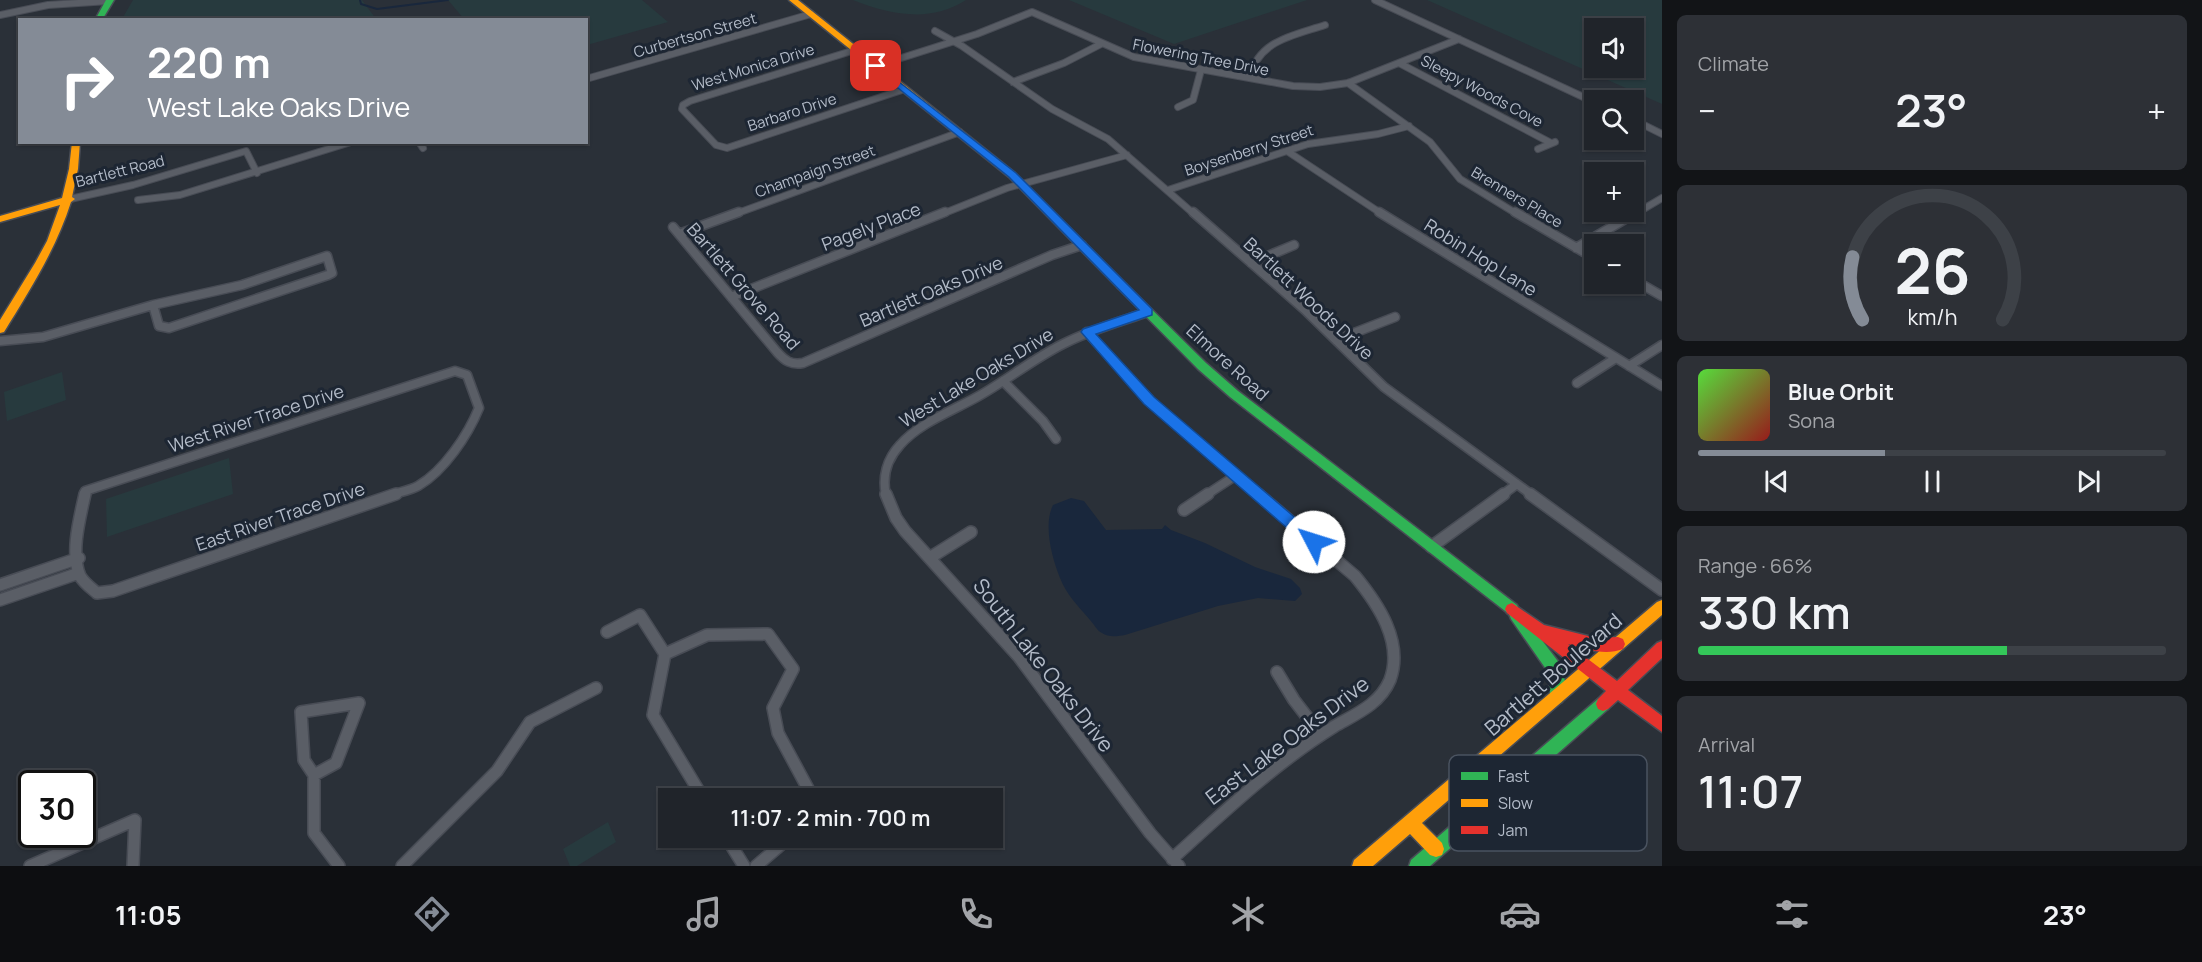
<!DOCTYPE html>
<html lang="en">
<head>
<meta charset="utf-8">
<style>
	body { margin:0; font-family:Manrope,sans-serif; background:#2d3036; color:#f1f3f6; height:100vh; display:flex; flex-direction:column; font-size:22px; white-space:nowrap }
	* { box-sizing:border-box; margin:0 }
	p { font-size:20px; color:#a2a4a8 }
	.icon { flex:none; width:33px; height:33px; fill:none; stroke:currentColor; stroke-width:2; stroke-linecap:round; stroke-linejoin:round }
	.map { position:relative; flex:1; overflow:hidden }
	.sheet { display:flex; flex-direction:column; gap:15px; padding:15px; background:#121417; width:540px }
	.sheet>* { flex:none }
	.top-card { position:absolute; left:18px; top:18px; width:570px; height:126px; border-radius:0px; box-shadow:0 2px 4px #0004,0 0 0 2px #3d4147; background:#848b96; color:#fff; overflow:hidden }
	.buttons { position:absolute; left:1584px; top:18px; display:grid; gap:12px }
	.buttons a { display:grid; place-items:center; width:60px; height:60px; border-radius:0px; background:#20242a; box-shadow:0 2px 4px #0004,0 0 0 2px #3d4147; font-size:30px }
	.speed { position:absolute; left:18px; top:770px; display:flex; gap:12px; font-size:30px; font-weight:700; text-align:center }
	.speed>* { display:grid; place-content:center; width:78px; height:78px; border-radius:50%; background:#20242a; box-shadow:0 2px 4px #0004,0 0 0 2px #3d4147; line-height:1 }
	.speed .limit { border:3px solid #111; border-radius:9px; background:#fff; color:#111 }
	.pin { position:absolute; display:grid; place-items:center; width:51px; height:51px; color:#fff; margin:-26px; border-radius:12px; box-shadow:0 3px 9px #0006 }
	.me { position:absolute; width:66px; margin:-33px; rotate:310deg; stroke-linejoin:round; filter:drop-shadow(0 0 4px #0008) }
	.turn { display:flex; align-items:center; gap:21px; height:126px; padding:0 30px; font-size:27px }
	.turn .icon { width:78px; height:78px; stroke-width:2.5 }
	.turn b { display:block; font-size:42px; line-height:51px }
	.big { font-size:45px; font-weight:600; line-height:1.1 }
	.sheet .widget { flex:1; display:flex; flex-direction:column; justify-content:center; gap:9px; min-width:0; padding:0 21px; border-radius:9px; background:#2d3036 }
	.sheet .dial { align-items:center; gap:0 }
	.dial svg { height:156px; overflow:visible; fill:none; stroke:#3d4147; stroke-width:7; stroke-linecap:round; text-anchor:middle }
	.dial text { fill:#f1f3f6; stroke:none }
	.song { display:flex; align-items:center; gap:18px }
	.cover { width:72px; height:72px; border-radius:9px; background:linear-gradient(135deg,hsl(110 70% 55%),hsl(0 70% 35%)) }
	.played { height:6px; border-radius:3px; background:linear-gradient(90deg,#848b96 40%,#3d4147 40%) }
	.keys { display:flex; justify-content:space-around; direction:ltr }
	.heat { display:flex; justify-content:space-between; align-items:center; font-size:33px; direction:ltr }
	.charge { height:9px; border-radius:4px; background:linear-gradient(90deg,#34c759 66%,#3d4147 0) }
	.trip { position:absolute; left:658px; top:788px; width:345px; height:60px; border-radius:0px; background:#20242a; box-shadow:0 2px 4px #0004,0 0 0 2px #3d4147; font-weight:600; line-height:60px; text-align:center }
	.menu { display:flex; height:96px; justify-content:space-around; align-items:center; background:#0d0e11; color:#a2a4a8 }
	.menu .icon { width:42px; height:42px }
	.menu .current { color:#848b96 }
	.menu b { font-size:27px; color:#f1f3f6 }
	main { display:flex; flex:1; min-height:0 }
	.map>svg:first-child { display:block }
	.green { fill:#273a3e; fill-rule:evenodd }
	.water { fill:#19273c }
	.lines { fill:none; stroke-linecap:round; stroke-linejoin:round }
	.stream { stroke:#19273c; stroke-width:2 }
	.street-far2-casing { stroke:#484c55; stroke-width:8 }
	.street-far1-casing { stroke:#484c55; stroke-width:11 }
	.street-casing { stroke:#484c55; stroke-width:14 }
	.fast-casing { stroke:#484c55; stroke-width:3 }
	.slow-casing { stroke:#484c55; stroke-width:3 }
	.jam-casing { stroke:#484c55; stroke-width:3 }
	.street-far2 { stroke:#5a5e66; stroke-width:6 }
	.street-far1 { stroke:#5a5e66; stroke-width:8 }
	.street { stroke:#5a5e66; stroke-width:11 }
	.fast { fill:#30b455; fill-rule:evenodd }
	.slow { fill:#ff9f0a; fill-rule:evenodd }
	.jam { fill:#e5322d; fill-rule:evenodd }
	.route { fill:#1a73e8; stroke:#114b97; stroke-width:1.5 }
	.labels { text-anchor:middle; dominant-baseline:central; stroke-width:6; stroke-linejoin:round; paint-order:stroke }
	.far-street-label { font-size:15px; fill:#b4bcc9; stroke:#1d2633 }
	.street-label { font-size:18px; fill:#b4bcc9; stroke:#1d2633 }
	.near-street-label { font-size:21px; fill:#b4bcc9; stroke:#1d2633 }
	.key { fill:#1d2633; stroke:#4a5360; stroke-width:1.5 }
	.key-label { font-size:16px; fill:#b4bcc9 }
</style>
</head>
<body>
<main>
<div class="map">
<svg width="1662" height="866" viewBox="0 0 1662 866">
	<rect width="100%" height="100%" fill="#2a3038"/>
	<path class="green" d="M133,0H362L376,19H122Z
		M448,0H642L668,22L587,45L586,20L464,19Z
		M853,0H966C931,23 890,15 853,0Z
		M1069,0H1307L1174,44Z
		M1427,0H1662V104ZM1594,28H1634V68H1594Z
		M62,372L66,400L7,421L4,392Z
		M229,458L233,494L107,537L106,499Z
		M608,822L616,842L577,866H570L563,849Z"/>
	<path class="water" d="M1071,498L1084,501L1106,530L1162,529L1165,525L1171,530L1205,543L1255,567L1291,579L1300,588L1302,594L1295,601L1258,598L1218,606L1125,635C1118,636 1109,638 1102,633C1097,631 1094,624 1090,620C1079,607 1066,594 1060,578C1052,558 1043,525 1053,505Z"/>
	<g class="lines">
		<path class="stream" d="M360,0L361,4L377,9L448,0"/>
		<g class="street-far2-casing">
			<path id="street-far2" d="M1375,0L1594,102
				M0,15L48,5L109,1
				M935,31L962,46L1052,109L1108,139L1194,214
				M855,50L690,101L683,105L682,109L716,145L727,148L905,89
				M1399,63L1551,143
				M876,66L977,34L1032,12L1134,57L1293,86L1320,87L1348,83L1459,39
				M1249,78C1259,40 1292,36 1325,25
				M586,79L811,14
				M1013,82L1064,63L1101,44
				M1348,83L1430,142L1460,179L1517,214
				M1178,107L1193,100L1201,70
				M1634,120L1662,134
				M419,142L423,148
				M1538,149L1555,142
				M1287,151L1382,214
				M1168,190L1308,144L1378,134L1409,126
				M70,199L133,185L246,151L257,173
				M138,200L180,195L351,142
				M735,214L960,132
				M942,214L1007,188L1127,155
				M1635,214L1662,198"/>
		</g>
		<g class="street-far1-casing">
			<path id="street-far1" d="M1193,212L1304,309L1384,387L1532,495
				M1379,212L1662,386
				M1515,212L1594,258
				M673,227L777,352C785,361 791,365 803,363L1052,255L1082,245
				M679,234L739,212
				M1576,248L1637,212
				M327,256L332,273L328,275L169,328L159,326L153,305L242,285Z
				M1251,263L1294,245
				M1634,280L1662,296
				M731,297L945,212
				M1087,332L1159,410L1260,495
				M1336,340L1395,317
				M0,341L43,337L153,305
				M1629,366L1662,345
				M1003,381L1043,421L1056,439
				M1577,383L1616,358
				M84,495L85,491L455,371L467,375L479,408C468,435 444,471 418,486C411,490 400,492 391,495
				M886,495C882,477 887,459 900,445C919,423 952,411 977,397C1006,381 1033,359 1063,344C1090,330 1119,322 1148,312
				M1206,495L1235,476
				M1502,495L1517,484"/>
		</g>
		<g class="street-casing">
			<path id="street" d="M85,494C80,517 70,553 80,576C84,583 91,588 97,593L113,591L396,494
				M886,494L896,518L905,531L1019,657L1150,833L1179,866
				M1530,494L1662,590
				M1184,510L1208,494
				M1431,547L1504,494
				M931,557L971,532
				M0,585L79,558
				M0,600L79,573
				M607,632L640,615L665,654
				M665,654L707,635L768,634L793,669L773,708L778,733L813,798
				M665,654L653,715L703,798
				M1277,672L1294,700L1321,735
				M359,703L336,763L314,775L304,760L301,712Z
				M314,775V833L339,866
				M726,837L744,866
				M1172,859C1224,812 1275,763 1335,726C1356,714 1380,704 1390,680C1404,642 1378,604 1355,576L1258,494
				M30,866L135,820L133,866
				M402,866L497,771L530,722L596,688
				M756,866L790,837"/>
		</g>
		<g class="fast-casing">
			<path id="fast" d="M106,0H114L102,20H95Z
				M1122,283L1126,284L1206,363L1238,391L1517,605L1519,610L1560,664L1565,681L1562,702L1557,704L1552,702C1548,693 1551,682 1548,672L1511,619L1509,614L1230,397L1198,369L1118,288L1117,286Z
				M1603,697L1608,699L1610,704L1608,709L1430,866H1409L1411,860L1598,699Z"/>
		</g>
		<g class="slow-casing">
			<path id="slow" d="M789,0H798L1015,173L1126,284L1127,286L1126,288H1118L1009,177Z
				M72,142H80L78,169L72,197L75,199L71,202C56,249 30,290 4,332L0,333V320L35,263L47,241L60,205L0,222V216L62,198L69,169Z
				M1662,600V615L1422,823L1442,843L1444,849L1442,855L1436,857L1430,855L1410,834L1373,866H1352L1354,860L1657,602Z"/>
		</g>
		<g class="jam-casing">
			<path id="jam" d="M1512,603L1544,625L1596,638L1618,637L1623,639L1625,644L1623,649C1605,656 1586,649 1568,644L1617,681L1657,643L1662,641V658L1628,690L1662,716V732L1618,700L1608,709L1603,711L1598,709L1596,704L1598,699L1606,691L1507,613L1505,609L1507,605Z"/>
		</g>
		<use href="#street-far2" class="street-far2"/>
		<use href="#street-far1" class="street-far1"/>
		<use href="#street" class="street"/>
		<use href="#fast" class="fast"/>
		<use href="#slow" class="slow"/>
		<use href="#jam" class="jam"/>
	</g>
	<path class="route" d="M876,64L1016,173L1152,309V315L1096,334L1154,397L1319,538L1322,542L1319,547L1314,548L1309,547L1144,404L1081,332L1083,329L1139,310L1009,177L873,68V65Z"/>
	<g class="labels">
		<g class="far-street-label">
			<text transform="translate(695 35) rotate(-16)">Curbertson Street</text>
			<text transform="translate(1201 57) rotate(11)">Flowering Tree Drive</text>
			<text transform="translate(753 67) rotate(-17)">West Monica Drive</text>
			<text transform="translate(1482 91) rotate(28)">Sleepy Woods Cove</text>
			<text transform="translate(792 112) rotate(-18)">Barbaro Drive</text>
			<text transform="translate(1249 150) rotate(-18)">Boysenberry Street</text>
			<text transform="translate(120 171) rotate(-14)">Bartlett Road</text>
			<text transform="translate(815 171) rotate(-20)">Champaign Street</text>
			<text transform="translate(1517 197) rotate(31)">Brenners Place</text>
		</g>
		<g class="street-label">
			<text transform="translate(871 226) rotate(-21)">Pagely Place</text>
			<text transform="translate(1481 257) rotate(32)">Robin Hop Lane</text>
			<text transform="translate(744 286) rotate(49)">Bartlett Grove Road</text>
			<text transform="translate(931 291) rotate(-23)">Bartlett Oaks Drive</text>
			<text transform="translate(1309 298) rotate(43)">Bartlett Woods Drive</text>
			<text transform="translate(1228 362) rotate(42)">Elmore Road</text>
			<text transform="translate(976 377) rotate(-31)">West Lake Oaks Drive</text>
			<text transform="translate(256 418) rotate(-18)">West River Trace Drive</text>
			<text transform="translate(280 516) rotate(-19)">East River Trace Drive</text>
		</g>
		<g class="near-street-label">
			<text transform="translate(1044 665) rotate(52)">South Lake Oaks Drive</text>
			<text transform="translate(1553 674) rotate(-41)">Bartlett Boulevard</text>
			<text transform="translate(1287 740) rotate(-37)">East Lake Oaks Drive</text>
		</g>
	</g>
	<rect x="1449" y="755" width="198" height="96" rx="9" class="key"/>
	<rect x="1461" y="772" width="27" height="8" fill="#30b455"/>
	<rect x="1461" y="799" width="27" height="8" fill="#ff9f0a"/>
	<rect x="1461" y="826" width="27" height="8" fill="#e5322d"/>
	<g class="key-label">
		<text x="1498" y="782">Fast</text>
		<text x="1498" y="809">Slow</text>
		<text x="1498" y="836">Jam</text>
	</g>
</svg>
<div class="buttons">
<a><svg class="icon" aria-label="sound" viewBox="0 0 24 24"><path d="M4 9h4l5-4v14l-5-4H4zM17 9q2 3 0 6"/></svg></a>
<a><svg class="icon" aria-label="search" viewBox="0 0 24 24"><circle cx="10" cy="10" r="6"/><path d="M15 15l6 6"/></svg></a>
<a>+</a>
<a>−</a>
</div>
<div class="speed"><div class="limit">30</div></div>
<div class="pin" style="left:876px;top:66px;background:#d93025"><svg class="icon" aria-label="arrive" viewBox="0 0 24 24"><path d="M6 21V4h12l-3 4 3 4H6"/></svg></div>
<svg class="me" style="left:1314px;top:542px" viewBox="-20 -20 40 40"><circle r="19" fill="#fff"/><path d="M0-13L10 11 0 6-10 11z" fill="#1a73e8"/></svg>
<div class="trip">11:07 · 2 min · 700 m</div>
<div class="top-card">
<div class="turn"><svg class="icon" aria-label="right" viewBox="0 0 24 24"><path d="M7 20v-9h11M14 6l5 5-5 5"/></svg><div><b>220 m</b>West Lake Oaks Drive</div></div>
</div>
</div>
<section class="sheet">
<div class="widget"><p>Climate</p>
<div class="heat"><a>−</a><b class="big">23°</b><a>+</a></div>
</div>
<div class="widget dial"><svg viewBox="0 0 100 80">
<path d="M14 69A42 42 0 1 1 86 69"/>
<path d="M14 69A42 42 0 0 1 9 37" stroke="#848b96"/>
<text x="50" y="56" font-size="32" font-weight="700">26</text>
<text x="50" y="72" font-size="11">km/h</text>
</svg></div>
<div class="widget">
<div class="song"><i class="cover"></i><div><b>Blue Orbit</b><p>Sona</p></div></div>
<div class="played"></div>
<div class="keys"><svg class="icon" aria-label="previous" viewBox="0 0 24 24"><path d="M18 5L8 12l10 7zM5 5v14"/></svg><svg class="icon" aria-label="pause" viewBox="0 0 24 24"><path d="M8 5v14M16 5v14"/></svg><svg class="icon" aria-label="next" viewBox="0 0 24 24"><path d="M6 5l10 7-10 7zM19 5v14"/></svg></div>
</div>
<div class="widget"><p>Range · 66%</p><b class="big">330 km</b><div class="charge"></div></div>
<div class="widget"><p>Arrival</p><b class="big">11:07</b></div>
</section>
</main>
<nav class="menu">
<b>11:05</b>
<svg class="icon current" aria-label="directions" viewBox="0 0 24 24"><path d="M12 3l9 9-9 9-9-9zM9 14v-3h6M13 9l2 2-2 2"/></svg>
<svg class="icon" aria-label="music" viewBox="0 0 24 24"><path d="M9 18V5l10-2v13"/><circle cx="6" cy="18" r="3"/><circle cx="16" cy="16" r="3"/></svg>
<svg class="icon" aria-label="phone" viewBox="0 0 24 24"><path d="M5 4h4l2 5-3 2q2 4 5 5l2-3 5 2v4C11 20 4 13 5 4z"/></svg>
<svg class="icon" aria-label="climate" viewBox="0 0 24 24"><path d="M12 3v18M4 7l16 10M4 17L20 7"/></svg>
<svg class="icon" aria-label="car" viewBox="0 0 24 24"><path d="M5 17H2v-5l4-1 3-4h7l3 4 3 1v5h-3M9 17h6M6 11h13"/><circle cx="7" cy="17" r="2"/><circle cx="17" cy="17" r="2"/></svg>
<svg class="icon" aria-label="filters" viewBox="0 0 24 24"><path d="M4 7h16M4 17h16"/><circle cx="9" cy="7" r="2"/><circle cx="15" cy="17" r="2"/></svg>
<b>23°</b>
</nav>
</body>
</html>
